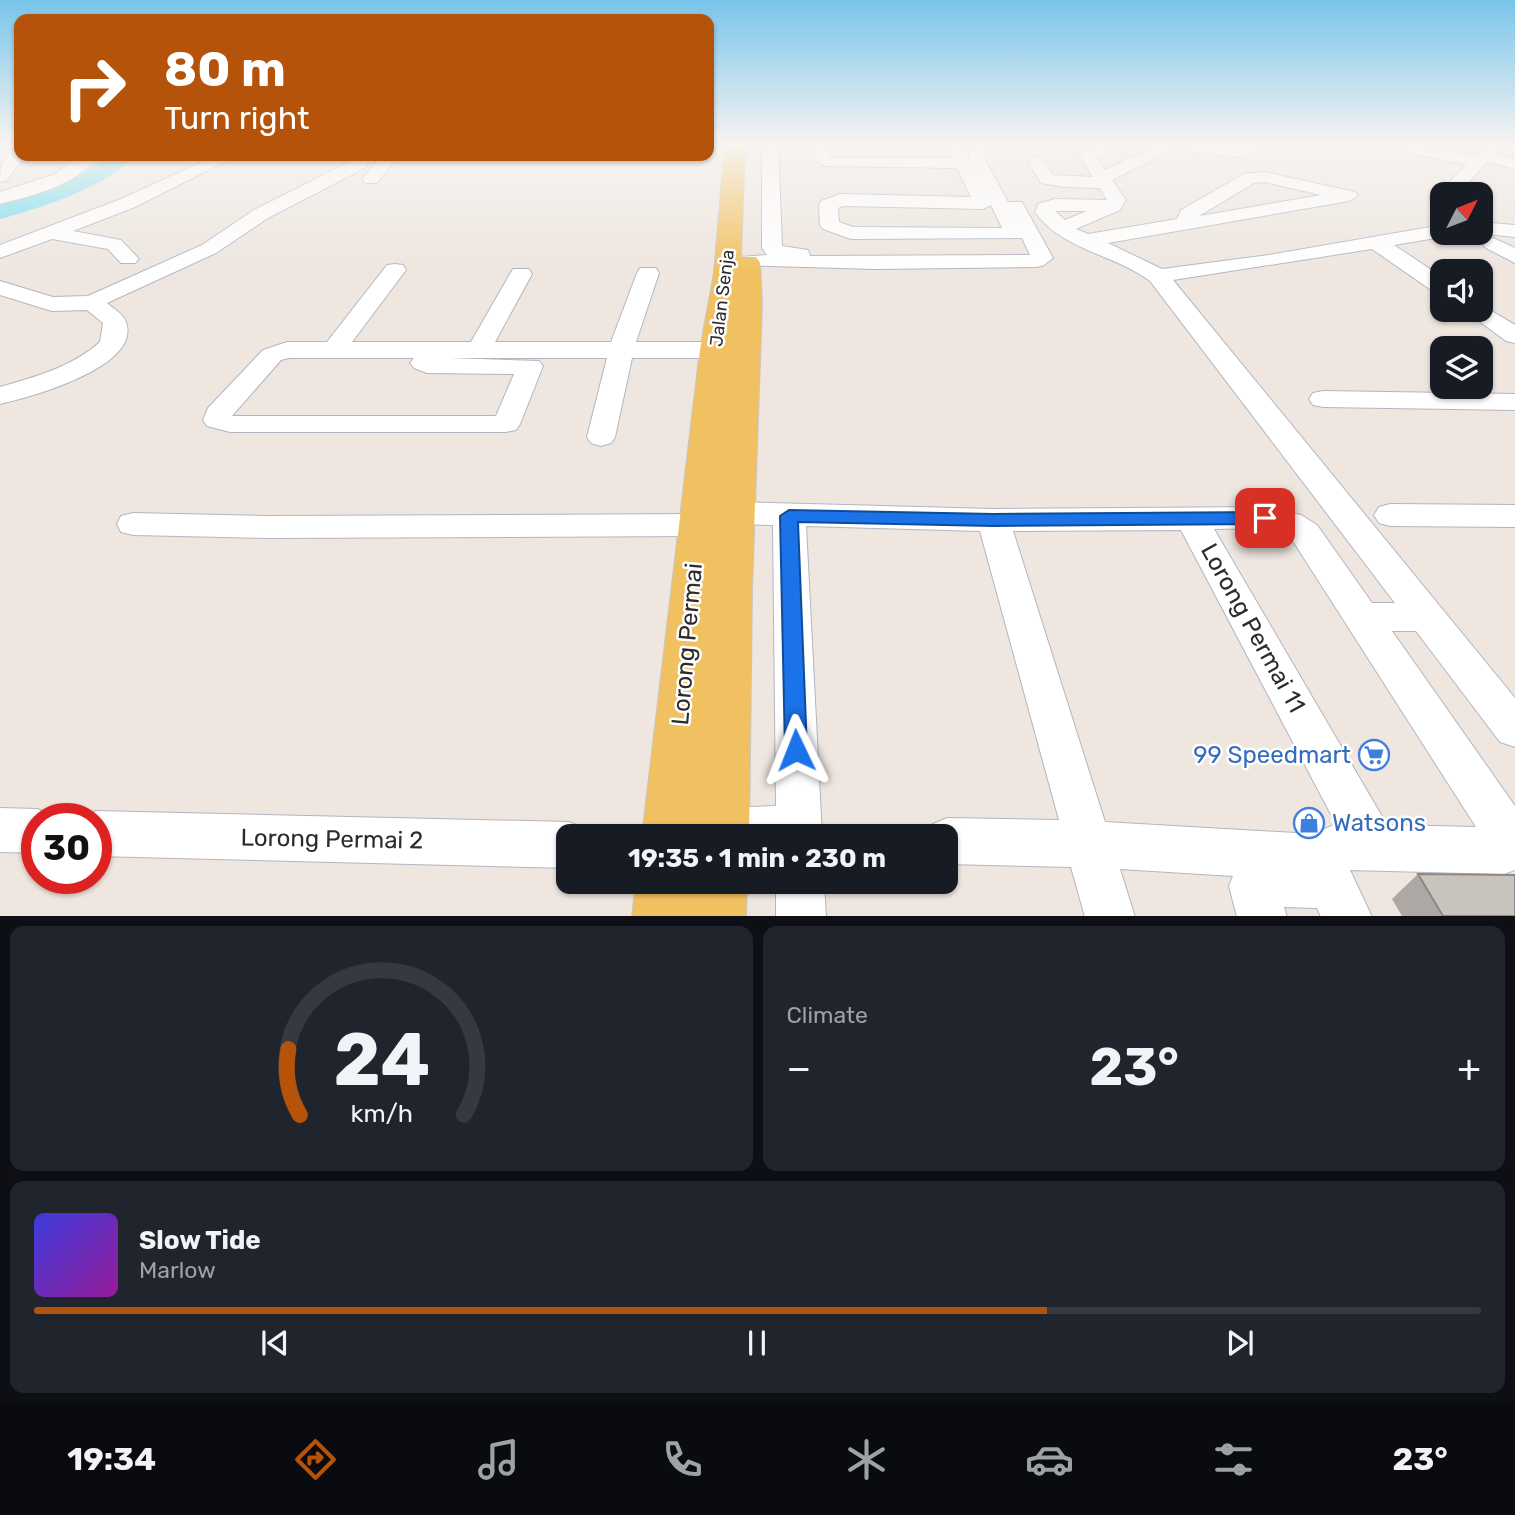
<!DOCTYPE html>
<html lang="en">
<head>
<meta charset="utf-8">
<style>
	body { margin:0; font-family:Rubik,sans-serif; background:#20242c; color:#f1f3f6; height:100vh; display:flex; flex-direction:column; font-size:26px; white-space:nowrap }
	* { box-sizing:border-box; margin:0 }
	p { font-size:23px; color:#9ea1a6 }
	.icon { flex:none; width:38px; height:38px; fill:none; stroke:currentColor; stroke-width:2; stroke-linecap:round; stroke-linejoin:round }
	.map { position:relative; height:916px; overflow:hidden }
	.side { display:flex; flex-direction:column; gap:10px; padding:10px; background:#0d0f14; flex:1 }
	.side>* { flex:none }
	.top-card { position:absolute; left:14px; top:14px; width:700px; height:147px; border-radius:14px; box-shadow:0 2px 5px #0004; background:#b45309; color:#fff; overflow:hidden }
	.needle { width:46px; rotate:48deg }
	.controls { position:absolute; left:1430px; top:182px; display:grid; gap:14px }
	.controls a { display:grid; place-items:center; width:63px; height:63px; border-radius:14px; background:#171b24; box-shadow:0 2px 5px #0004; font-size:35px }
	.speed { position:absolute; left:21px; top:803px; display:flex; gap:14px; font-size:35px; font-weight:700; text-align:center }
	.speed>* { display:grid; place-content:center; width:91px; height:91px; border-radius:50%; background:#171b24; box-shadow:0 2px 5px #0004; line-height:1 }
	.speed .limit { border:10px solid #d22; background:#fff; color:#111 }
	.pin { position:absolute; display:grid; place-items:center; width:60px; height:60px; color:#fff; margin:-30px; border-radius:14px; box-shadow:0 4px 10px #0006 }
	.me { position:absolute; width:77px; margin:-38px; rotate:358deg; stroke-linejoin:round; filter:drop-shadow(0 0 5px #0008) }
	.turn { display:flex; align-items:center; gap:24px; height:147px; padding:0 35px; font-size:32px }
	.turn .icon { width:91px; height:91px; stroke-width:2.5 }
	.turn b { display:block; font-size:49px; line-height:60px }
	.big { font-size:52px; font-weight:700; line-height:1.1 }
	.side .tile { flex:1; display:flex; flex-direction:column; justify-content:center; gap:10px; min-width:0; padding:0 24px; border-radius:14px; background:#20242c }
	.side .dial { align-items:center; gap:0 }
	.dial svg { height:182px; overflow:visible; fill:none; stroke:#363941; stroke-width:7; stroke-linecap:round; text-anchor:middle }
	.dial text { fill:#f1f3f6; stroke:none }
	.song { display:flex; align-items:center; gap:21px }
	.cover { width:84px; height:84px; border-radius:10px; background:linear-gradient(135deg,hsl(240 70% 55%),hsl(300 70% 35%)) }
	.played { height:7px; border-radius:4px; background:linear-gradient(90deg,#b45309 70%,#363941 70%) }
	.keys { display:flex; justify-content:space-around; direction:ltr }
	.heat { display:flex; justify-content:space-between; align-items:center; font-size:38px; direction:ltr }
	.side .tiles { flex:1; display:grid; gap:10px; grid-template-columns:1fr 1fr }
	.tile:last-child { grid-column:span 2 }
	.trip { position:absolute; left:556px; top:824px; width:402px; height:70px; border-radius:14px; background:#171b24; box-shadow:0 2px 5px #0004; font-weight:700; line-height:70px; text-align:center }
	.menu { display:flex; height:112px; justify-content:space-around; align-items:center; background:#090b0e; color:#9ea1a6 }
	.menu .icon { width:49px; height:49px }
	.menu .selected { color:#b45309 }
	.menu b { font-size:32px; color:#f1f3f6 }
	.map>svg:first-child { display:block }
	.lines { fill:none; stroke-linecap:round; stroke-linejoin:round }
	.river { fill:#72dbef; fill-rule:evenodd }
	.minor-casing { stroke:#b2b6c0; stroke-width:2 }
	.major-casing { stroke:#c8c8c8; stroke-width:2 }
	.minor { fill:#fff; fill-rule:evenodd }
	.major { fill:#f1c060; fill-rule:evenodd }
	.wall { fill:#ada8a3 }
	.building { fill:#c9c3be; stroke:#8d8885; stroke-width:2 }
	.route { fill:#1a73e8; stroke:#114b97; stroke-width:2 }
	.labels { text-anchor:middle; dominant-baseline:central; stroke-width:5; stroke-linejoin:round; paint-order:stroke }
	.far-street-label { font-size:18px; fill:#2c2c2c; stroke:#fff }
	.near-street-label { font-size:24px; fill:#2c2c2c; stroke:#fff }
	.near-shop-label { font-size:24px; fill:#366cbe; stroke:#fff; text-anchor:end }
</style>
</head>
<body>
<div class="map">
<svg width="1515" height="917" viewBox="0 0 1515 917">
	<rect width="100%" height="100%" fill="#eee6df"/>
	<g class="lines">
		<path class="river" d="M111,156H133C111,186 35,210 0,219V205L75,177Z"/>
		<g class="minor-casing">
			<path id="minor" d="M762,143H778L782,246L808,250L810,256L1030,255L1022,238L851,239L823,229L820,225L819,205L821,201L840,194L971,197L957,168L824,166L816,161L811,143H827L831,157L836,158H952L945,143H961L969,159V143H983L986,161L1008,202H1022L1053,258L1044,265L1037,267L876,269L740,265L736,261L740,257L767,255L762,248ZM991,205L1002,228L853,227L839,222L838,208L843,206L983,209Z
				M1098,143H1118L1096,157L1105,170L1157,146L1155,143H1203L1236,147L1248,143H1272L1270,146L1237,157L1171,149L1169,152L1112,180L1126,200L1120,210L1076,229L1088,234L1177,219L1181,210L1244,174L1264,172L1355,192L1358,196L1349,201L1108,243L1162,269L1269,255L1442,225V233H1451L1442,237L1394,245L1442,277V294L1434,292L1372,249L1173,280L1515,698V747L1500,742L1416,631H1392L1515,806V870L1504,874L1350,870L1372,917H1321L1317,908L1284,907L1287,917H1237L1229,886L1233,876L1120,869L1135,917H1085L1071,867L947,864V836H926L931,825L947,818L1059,820L980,531L806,526L822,836H700L697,830L704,814L720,808L776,806L773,525L735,524L724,521L719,513L724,505L735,502L993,509L1265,507L1301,515L1317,525L1372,603H1395L1150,281C1114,254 1062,250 1035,212L1038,204L1055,199L1107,200L1100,188L1065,187L1041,183L1028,162L1036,157L1042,158L1053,175L1093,177L1079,155ZM1264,182L1321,195L1199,216L1254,183ZM1055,211H1087L1065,220ZM1214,529C1243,529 1269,525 1293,541L1476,827L1387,825ZM1181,530L1336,824L1313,834L1105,822L1013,531Z
				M1379,143H1410L1474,156L1488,143H1506L1495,154L1515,159V169L1487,162L1458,194H1442V198L1439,194L1442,190L1466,165L1381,146Z
				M19,147V156H25L6,181L0,182C0,168 3,152 19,147Z
				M80,156H97C76,186 34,195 0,204V192L55,174Z
				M215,156H236L135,207L73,231L121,240L139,259L135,263H121L108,249L52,239L0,258V245L121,199Z
				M354,156H370L365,167L359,171L268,218L216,253L107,303C114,309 123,314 126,322C142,367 30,397 0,404V387C35,377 72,367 100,342L103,323L87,310L52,311L0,295V281L53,297L88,296L202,245L254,210L347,163Z
				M381,156H398L377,183H365L362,179Z
				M1480,222L1515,225V237L1475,233H1480Z
				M1493,238L1515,248V263L1486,248L1483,244L1486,240Z
				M395,264L403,265L406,270L352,342H471L510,274L513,269H529L532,274L495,342H611L637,273L640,268H656L659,273L636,342H715L724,345L728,350L724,355L715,358H632L615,437L611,443L601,446L591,443L587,437L607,358H449L539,361L543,366L520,424L516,430L506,432H230L207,426L203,420L208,408L263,350L287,342H327L387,265ZM289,358H414L410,363L414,368L427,373L514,374L496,416H232L281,360Z
				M1480,304L1515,325V343L1506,341L1464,310H1480Z
				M1323,391L1515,394V410L1323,407L1313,405L1309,399L1313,393Z
				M1390,504L1515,505V527L1390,526L1379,523L1374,515L1379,507Z
				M133,513L269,516L698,514L710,517L714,525L710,533L698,536L269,538L133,535L121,532L117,524L121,516Z
				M0,808L37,809L53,815L55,819H37V853L0,852Z
				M96,811L569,822L585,829L589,836H569V868L96,856V819H79Z
				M776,882H824L826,917H776Z"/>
		</g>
		<g class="major-casing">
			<path id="major" d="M725,143H745L741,257H756L760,263L762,303L752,590L749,836H642L700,350L714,273Z
				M636,882H747L746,917H632Z"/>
		</g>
		<use href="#minor" class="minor"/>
		<use href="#major" class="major"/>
	</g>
	<path class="wall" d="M1418,874L1515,916H1402L1392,899Z"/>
	<path class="building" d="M1418,874L1515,875V916H1443Z"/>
	<linearGradient id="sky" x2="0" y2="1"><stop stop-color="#79c4eb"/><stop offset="0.53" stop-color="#f7f4f1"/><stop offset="1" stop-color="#f7f4f1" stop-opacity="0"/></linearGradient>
	<rect width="1515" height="271" fill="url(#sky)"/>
	<path class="route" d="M789,510L993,514L1265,512L1274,518L1265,524L993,526L798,522L807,750L804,757L796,760L788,757L785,750L780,516Z"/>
	<defs>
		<g id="supermarket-ring" transform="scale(1.575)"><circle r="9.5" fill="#fff" stroke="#3f7fe0" stroke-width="1.5"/><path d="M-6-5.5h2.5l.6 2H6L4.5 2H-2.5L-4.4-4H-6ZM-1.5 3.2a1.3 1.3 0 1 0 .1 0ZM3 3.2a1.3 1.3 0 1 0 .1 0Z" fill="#3f7fe0"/></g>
		<g id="shop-ring" transform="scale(1.575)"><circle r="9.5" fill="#fff" stroke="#3f7fe0" stroke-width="1.5"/><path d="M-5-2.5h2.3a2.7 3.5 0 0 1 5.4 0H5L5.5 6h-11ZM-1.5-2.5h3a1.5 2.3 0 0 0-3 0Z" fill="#3f7fe0"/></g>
	</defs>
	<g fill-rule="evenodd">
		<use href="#supermarket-ring" x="1374" y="755"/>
		<use href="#shop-ring" x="1309" y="823"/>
	</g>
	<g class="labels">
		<g class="far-street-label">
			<text transform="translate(722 298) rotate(-83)">Jalan Senja</text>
		</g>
		<g class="near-street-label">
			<text transform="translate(1253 628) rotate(61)">Lorong Permai 11</text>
			<text transform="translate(687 644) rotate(-85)">Lorong Permai</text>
			<text transform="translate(332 839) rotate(1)">Lorong Permai 2</text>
		</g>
		<g class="near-shop-label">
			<text x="1351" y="755">99 Speedmart</text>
			<text x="1332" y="823" text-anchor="start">Watsons</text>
		</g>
	</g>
</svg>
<div class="controls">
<a><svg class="needle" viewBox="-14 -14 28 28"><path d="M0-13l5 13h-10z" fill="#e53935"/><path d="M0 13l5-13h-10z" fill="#9ea1a6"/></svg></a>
<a><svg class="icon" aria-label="sound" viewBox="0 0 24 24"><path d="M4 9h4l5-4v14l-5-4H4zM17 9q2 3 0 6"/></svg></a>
<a><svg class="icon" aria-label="layers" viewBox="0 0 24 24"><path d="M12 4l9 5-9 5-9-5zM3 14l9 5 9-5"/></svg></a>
</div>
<div class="speed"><div class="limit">30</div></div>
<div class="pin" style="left:1265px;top:518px;background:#d93025"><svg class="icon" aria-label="arrive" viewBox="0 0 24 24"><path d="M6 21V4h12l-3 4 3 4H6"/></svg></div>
<svg class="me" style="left:796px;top:750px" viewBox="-20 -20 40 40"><path d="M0-17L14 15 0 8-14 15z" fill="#1a73e8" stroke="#fff" stroke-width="4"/></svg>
<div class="trip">19:35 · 1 min · 230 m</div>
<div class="top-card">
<div class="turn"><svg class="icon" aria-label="right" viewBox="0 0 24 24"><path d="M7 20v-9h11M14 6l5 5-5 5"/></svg><div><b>80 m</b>Turn right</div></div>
</div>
</div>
<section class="side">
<div class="tiles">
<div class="tile dial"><svg viewBox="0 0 100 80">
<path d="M14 69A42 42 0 1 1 86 69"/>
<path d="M14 69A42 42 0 0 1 9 40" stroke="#b45309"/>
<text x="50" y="56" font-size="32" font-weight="700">24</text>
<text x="50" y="72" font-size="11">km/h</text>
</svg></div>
<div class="tile"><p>Climate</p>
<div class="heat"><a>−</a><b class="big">23°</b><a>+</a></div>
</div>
<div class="tile">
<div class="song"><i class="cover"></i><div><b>Slow Tide</b><p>Marlow</p></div></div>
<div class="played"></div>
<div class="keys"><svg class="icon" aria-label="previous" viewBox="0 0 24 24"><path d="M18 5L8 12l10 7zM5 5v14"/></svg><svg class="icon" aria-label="pause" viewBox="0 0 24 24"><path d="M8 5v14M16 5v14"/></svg><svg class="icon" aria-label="next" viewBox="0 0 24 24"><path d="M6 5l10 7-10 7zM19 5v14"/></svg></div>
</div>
</div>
</section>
<nav class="menu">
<b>19:34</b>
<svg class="icon selected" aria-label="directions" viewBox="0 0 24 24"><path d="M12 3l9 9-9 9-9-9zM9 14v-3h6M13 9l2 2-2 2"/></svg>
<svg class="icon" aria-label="music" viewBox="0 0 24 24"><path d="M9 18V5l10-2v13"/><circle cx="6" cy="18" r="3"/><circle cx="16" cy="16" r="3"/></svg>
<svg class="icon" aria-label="phone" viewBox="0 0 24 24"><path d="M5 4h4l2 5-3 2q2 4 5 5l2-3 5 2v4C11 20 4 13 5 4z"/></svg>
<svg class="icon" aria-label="climate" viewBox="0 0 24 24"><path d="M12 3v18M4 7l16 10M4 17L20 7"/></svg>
<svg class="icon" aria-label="car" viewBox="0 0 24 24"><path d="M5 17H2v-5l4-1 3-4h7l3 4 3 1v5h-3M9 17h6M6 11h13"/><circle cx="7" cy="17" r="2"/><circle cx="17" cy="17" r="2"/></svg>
<svg class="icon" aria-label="filters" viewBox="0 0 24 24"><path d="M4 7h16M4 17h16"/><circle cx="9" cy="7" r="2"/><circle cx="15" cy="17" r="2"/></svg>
<b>23°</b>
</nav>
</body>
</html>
